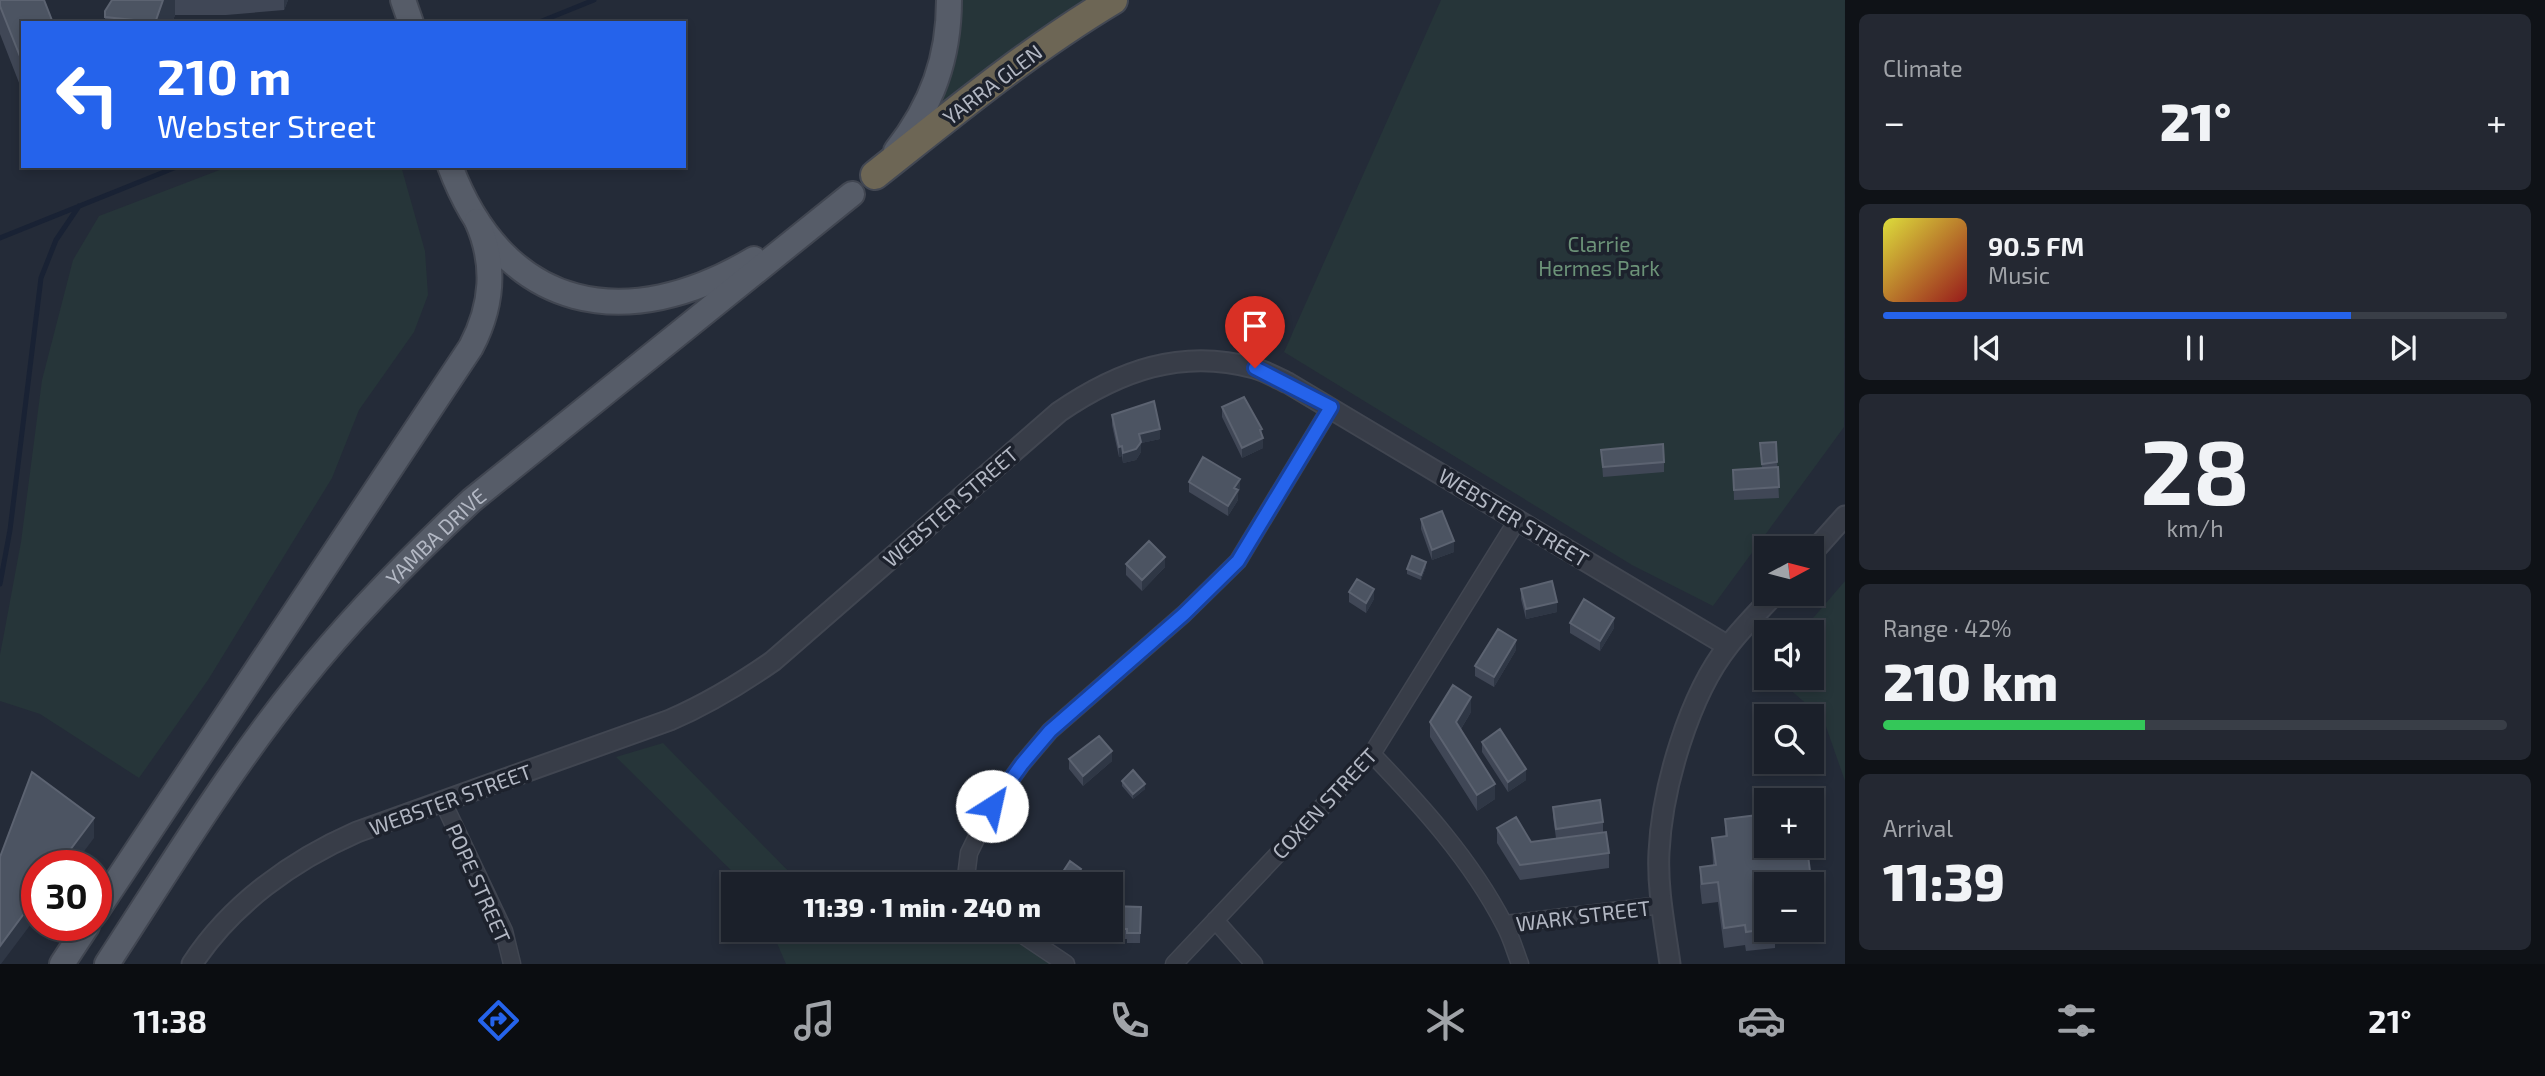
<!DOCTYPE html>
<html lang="en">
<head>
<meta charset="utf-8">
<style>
	body { margin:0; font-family:"Exo 2",sans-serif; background:#242832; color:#f1f3f6; height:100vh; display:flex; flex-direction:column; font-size:26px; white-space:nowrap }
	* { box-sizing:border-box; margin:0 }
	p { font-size:23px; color:#a0a3a8 }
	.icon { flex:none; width:38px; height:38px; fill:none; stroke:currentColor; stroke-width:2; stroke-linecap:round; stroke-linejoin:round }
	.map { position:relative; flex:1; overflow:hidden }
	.side { display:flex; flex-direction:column; gap:14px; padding:14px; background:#0f1217; width:700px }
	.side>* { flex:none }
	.guide { position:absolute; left:21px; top:21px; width:665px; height:147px; border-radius:0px; box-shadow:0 4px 10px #0003,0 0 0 2px #393e47; background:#2563eb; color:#fff; overflow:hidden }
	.needle { width:46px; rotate:83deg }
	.fabs { position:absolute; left:1754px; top:536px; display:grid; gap:14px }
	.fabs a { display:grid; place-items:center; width:70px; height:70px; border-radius:0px; background:#1b202a; box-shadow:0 4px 10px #0003,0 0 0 2px #393e47; font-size:35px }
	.speed { position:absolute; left:21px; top:850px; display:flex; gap:14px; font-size:35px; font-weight:700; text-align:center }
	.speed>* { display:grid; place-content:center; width:91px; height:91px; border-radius:50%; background:#1b202a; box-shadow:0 4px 10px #0003,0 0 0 2px #393e47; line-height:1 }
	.speed .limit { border:10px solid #d22; background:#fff; color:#111 }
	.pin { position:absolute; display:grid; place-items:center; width:60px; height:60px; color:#fff; margin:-72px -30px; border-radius:50% 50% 50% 0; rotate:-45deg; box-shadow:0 0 7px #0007 }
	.pin .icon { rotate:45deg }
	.me { position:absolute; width:77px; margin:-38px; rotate:35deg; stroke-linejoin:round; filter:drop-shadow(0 0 5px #0008) }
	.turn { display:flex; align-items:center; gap:24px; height:147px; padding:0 21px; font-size:32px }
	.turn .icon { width:91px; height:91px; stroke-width:2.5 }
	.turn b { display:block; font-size:49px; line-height:60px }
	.big { font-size:52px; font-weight:800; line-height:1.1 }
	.side .widget { flex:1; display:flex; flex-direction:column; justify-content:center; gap:10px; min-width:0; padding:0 24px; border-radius:10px; background:#242832 }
	.side .dial { align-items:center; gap:0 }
	.dial b { font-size:91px; line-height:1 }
	.song { display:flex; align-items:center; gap:21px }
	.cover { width:84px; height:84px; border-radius:10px; background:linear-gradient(135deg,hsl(60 70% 55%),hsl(0 70% 35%)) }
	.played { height:7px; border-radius:4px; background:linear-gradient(90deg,#2563eb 75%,#393e47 75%) }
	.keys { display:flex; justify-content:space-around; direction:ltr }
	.heat { display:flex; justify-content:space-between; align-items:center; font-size:38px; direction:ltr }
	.charge { height:10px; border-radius:5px; background:linear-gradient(90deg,#34c759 42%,#393e47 0) }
	.trip { position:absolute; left:721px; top:872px; width:402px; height:70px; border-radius:0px; background:#1b202a; box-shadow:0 4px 10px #0003,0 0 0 2px #393e47; font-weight:800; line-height:70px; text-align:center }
	.tab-bar { display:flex; height:112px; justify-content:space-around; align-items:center; background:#0b0d11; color:#a0a3a8 }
	.tab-bar .icon { width:49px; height:49px }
	.tab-bar .on { color:#2563eb }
	.tab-bar b { font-size:32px; color:#f1f3f6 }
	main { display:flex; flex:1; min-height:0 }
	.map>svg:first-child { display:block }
	.green { fill:#263539 }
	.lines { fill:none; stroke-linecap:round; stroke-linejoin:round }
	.stream { stroke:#192234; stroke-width:5 }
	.minor-casing { stroke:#414651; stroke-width:19 }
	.tertiary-casing { stroke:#414651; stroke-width:23 }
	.primary-casing { stroke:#414651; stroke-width:28 }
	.motorway-casing { stroke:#434853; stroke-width:32 }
	.minor { stroke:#383d48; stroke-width:16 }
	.tertiary { stroke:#383d48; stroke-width:19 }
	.primary { stroke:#565c68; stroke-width:24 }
	.motorway { stroke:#6d6655; stroke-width:28 }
	.wall { fill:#404756 }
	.shaded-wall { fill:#2f3745 }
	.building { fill:#4c5462; stroke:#5c6371; stroke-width:2 }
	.route-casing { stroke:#184099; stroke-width:18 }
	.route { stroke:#2563eb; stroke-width:12 }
	.labels { text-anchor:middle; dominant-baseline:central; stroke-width:7; stroke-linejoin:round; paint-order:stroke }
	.street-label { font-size:21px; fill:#b3b8c4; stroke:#1d222d }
	.park-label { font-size:21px; fill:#6c9378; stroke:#1d222d }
</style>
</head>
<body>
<main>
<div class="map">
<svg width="1845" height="964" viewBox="0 0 1845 964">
	<rect width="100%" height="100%" fill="#242b38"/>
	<path class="green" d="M953,0H1093L923,123Z
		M1441,0H1845L1844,427L1713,606L1632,565L1284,352Z
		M230,166H401L425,251L428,295L414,332L359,410L332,478L208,680L139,778L40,714L0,701V655L21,542L42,380L73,260L99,216Z
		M1845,581V781L1823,718L1775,677H1811V632H1801Z
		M663,743L801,884H745L616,757Z
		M771,929H1009L1058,964H786Z"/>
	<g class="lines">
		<path class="stream" d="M537,23L594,0
			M0,238L179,166
			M0,584L10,530L41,278L56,240L79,206"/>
		<g class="minor-casing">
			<path id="minor" d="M1372,754C1421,805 1471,860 1504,924C1511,936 1515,951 1520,964
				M443,802L504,931L512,964
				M970,884L966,877L969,853L992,806L1022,764L1050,731L1184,614L1238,561L1331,407
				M1215,920L1254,964
				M1505,924L1662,905
				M1014,929L1066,964
				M1174,964L1372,754L1518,519"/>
		</g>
		<g class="tertiary-casing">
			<path id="tertiary" d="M1811,554L1845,516
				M192,964C231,904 293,860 357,832L670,720C707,704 740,684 773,661L1059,412C1119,371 1181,348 1254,368C1265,371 1277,378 1288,383L1728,646
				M1670,964C1665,927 1657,889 1659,852C1662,788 1689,695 1729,645C1743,627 1760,610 1776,593"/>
		</g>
		<g class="primary-casing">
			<g id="primary">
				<path d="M403,0L411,23"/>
				<path d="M896,151C932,105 949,58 949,0"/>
				<path d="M450,166C505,313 627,335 754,259"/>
				<path d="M96,912L471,347C493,305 496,264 477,221"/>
				<path d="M62,964L87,926"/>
				<path id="s1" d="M107,964C169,869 229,770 300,682C352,616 411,557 472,500L852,194"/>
			</g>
		</g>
		<g class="motorway-casing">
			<path id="motorway" d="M875,175C952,114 1028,51 1113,0"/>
		</g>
		<use href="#minor" class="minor"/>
		<use href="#tertiary" class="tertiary"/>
		<use href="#primary" class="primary"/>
		<use href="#motorway" class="motorway"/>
	</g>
	<path class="wall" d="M0,0L23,23V93L0,34Z
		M112,0H288L284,10L226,15H175L172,23H105V11Z
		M1222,407L1262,435L1263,448L1242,458L1222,417Z
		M1112,415L1160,439L1141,443V452L1136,460L1123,463L1122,456L1119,457L1112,425Z
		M1776,442L1779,498L1734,500L1733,470L1762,468L1760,443Z
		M1601,450L1664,462V472L1603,477Z
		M1189,482L1240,489L1238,493V500L1228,516L1189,492Z
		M1421,519L1454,552L1432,560L1421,529Z
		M1126,564L1165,567L1142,591L1126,575Z
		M1426,567L1421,580L1407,574V569Z
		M1521,589L1557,612L1526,619L1521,599Z
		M1349,592L1374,599L1366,613L1349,602Z
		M1570,623L1614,628L1600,651L1570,633Z
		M1516,650L1494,687L1475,676V666Z
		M1471,712L1461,729L1495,799L1477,811L1430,737V722Z
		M1482,742L1526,780L1508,792L1482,752Z
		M1069,759L1112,761L1083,786L1069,769Z
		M1122,781L1145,789L1133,799L1122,786Z
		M1553,807L1603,822V832L1609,853V868L1520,880L1497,843V828L1531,842L1556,838L1553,817Z
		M1766,814V845H1805V851L1796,853L1797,856L1808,855L1812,888L1811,908V884H1766V929H1809V931L1791,933V940L1775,942V948L1746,951L1745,945L1724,948L1718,902L1702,904L1700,887V867L1713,865L1712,838L1725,836V819Z
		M1111,906L1141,907L1140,943H1127V939H1105V929H1111Z"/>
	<path class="shaded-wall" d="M163,0H175V15L172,23H155Z
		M284,0H288L284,10Z
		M1160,429V439L1141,443V452L1136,460L1123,463V453L1139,434Z
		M1262,429L1263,448L1242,458V448Z
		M1122,446V456L1119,457V447Z
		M1240,479V489L1238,493V500L1228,516V506L1234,488Z
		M1454,541V552L1432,560V550Z
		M1165,557V567L1142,591V580Z
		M1426,562V567L1421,580V575Z
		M1374,589V599L1366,613V603Z
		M1557,602V612L1526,619V609Z
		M1614,618V628L1600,651V641Z
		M1516,640V650L1494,687V677Z
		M1471,697V712L1456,737V722Z
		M1112,751V761L1083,786V776Z
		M1526,769V780L1508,792V782Z
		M1145,784V789L1133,799V794Z
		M1495,784V799L1477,811V795Z
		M94,818V838L73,866H58Z
		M37,896V916L1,964H0V946Z"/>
	<path class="building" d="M0,0H44L53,23H23V64L0,6Z
		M112,0H163L155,23H137L134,20L105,17V11Z
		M1244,397L1262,429L1260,430L1263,438L1242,448L1222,407Z
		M1154,401L1160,429L1139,434L1141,442L1136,449L1123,453L1122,446L1119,447L1112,415Z
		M1776,442L1777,462L1762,464L1760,443Z
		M1663,444L1664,462L1603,467L1601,450Z
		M1203,457L1240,479L1234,488L1238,490L1228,506L1189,482Z
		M1778,467L1779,487L1734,490L1733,470Z
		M1442,511L1454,541L1432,550L1421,519Z
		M1149,541L1165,557L1142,580L1126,564Z
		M1412,556L1426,562L1421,575L1407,569Z
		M1357,579L1374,589L1366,603L1349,592Z
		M1552,581L1557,602L1526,609L1521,589Z
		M1584,599L1614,618L1600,641L1570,623Z
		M1498,629L1516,640L1494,677L1475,666Z
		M1453,685L1471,697L1456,722L1495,784L1477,795L1430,722Z
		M1500,729L1526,769L1508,782L1482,742Z
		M1099,736L1112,751L1083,776L1069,759Z
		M1133,770L1145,784L1133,794L1122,781Z
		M32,772L94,818L58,866H37V896L0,946V857Z
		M1600,800L1603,822L1556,829L1553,807Z
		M1766,814V845H1795L1797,856L1808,855L1812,888L1811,884H1766V929L1746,932L1745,925L1724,928L1718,882L1702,884L1700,867L1716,865L1712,838L1727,836L1725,819Z
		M1516,817L1531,842L1606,832L1609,853L1520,865L1497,828Z
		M1070,861L1081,869L1079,872L1095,884H1055Z
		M1111,906L1141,907L1140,933H1127V929H1111Z"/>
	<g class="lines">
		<g class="route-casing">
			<path id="route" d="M992,806L1022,764L1050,731L1184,614L1238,561L1331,407L1255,368"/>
		</g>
		<use href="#route" class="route"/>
	</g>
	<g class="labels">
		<g class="street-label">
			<text transform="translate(992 84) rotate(-37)">YARRA GLEN</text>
			<text transform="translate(950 506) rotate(-41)">WEBSTER STREET</text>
			<text transform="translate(1514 517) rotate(31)">WEBSTER STREET</text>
			<text stroke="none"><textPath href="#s1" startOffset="541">YAMBA DRIVE</textPath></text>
			<text transform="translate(450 799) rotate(-20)">WEBSTER STREET</text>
			<text transform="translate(1324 803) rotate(-47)">COXEN STREET</text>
			<text transform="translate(479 883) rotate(66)">POPE STREET</text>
			<text transform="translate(1583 915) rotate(-7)">WARK STREET</text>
		</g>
		<g class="park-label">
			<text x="1599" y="243">Clarrie<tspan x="1599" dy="24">Hermes Park</tspan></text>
		</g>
	</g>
</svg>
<div class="fabs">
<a><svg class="needle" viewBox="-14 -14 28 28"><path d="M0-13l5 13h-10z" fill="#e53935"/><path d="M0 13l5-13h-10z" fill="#a0a3a8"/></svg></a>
<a><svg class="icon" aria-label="sound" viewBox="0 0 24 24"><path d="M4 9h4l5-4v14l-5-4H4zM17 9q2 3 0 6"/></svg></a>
<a><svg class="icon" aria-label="search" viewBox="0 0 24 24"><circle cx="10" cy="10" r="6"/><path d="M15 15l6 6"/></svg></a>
<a>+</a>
<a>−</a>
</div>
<div class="speed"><div class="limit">30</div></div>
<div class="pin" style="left:1255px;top:368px;background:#d93025"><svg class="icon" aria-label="arrive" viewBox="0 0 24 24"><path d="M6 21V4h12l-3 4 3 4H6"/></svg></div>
<svg class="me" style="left:992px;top:806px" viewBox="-20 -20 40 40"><circle r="19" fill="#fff"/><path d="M0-13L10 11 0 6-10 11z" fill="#2563eb"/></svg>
<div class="trip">11:39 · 1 min · 240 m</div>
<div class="guide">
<div class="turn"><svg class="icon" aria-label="left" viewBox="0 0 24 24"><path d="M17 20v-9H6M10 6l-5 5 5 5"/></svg><div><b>210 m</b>Webster Street</div></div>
</div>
</div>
<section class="side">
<div class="widget"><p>Climate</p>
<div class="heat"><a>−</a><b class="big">21°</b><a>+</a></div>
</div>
<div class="widget">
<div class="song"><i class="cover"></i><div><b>90.5 FM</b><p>Music</p></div></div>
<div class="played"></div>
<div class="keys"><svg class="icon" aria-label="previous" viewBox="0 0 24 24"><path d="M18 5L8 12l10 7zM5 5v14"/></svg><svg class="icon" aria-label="pause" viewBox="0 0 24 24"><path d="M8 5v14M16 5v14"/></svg><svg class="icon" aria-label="next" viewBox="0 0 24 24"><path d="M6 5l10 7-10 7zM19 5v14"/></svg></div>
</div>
<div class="widget dial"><b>28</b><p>km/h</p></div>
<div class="widget"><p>Range · 42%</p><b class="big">210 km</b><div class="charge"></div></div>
<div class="widget"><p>Arrival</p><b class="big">11:39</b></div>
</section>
</main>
<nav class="tab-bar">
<b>11:38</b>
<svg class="icon on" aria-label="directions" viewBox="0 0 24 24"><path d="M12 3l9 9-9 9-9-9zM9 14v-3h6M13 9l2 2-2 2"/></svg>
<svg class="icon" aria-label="music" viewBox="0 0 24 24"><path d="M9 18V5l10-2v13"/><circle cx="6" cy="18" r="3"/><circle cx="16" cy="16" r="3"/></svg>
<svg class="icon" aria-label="phone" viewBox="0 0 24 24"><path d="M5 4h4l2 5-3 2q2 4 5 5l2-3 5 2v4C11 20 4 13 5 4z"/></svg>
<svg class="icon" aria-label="climate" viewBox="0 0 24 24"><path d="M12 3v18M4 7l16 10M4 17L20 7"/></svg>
<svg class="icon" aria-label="car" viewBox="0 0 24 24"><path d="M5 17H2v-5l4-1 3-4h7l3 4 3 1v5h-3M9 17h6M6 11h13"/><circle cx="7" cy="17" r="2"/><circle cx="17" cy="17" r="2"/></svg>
<svg class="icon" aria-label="filters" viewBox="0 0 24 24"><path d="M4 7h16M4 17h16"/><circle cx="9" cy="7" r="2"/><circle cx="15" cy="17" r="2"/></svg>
<b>21°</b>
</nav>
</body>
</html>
